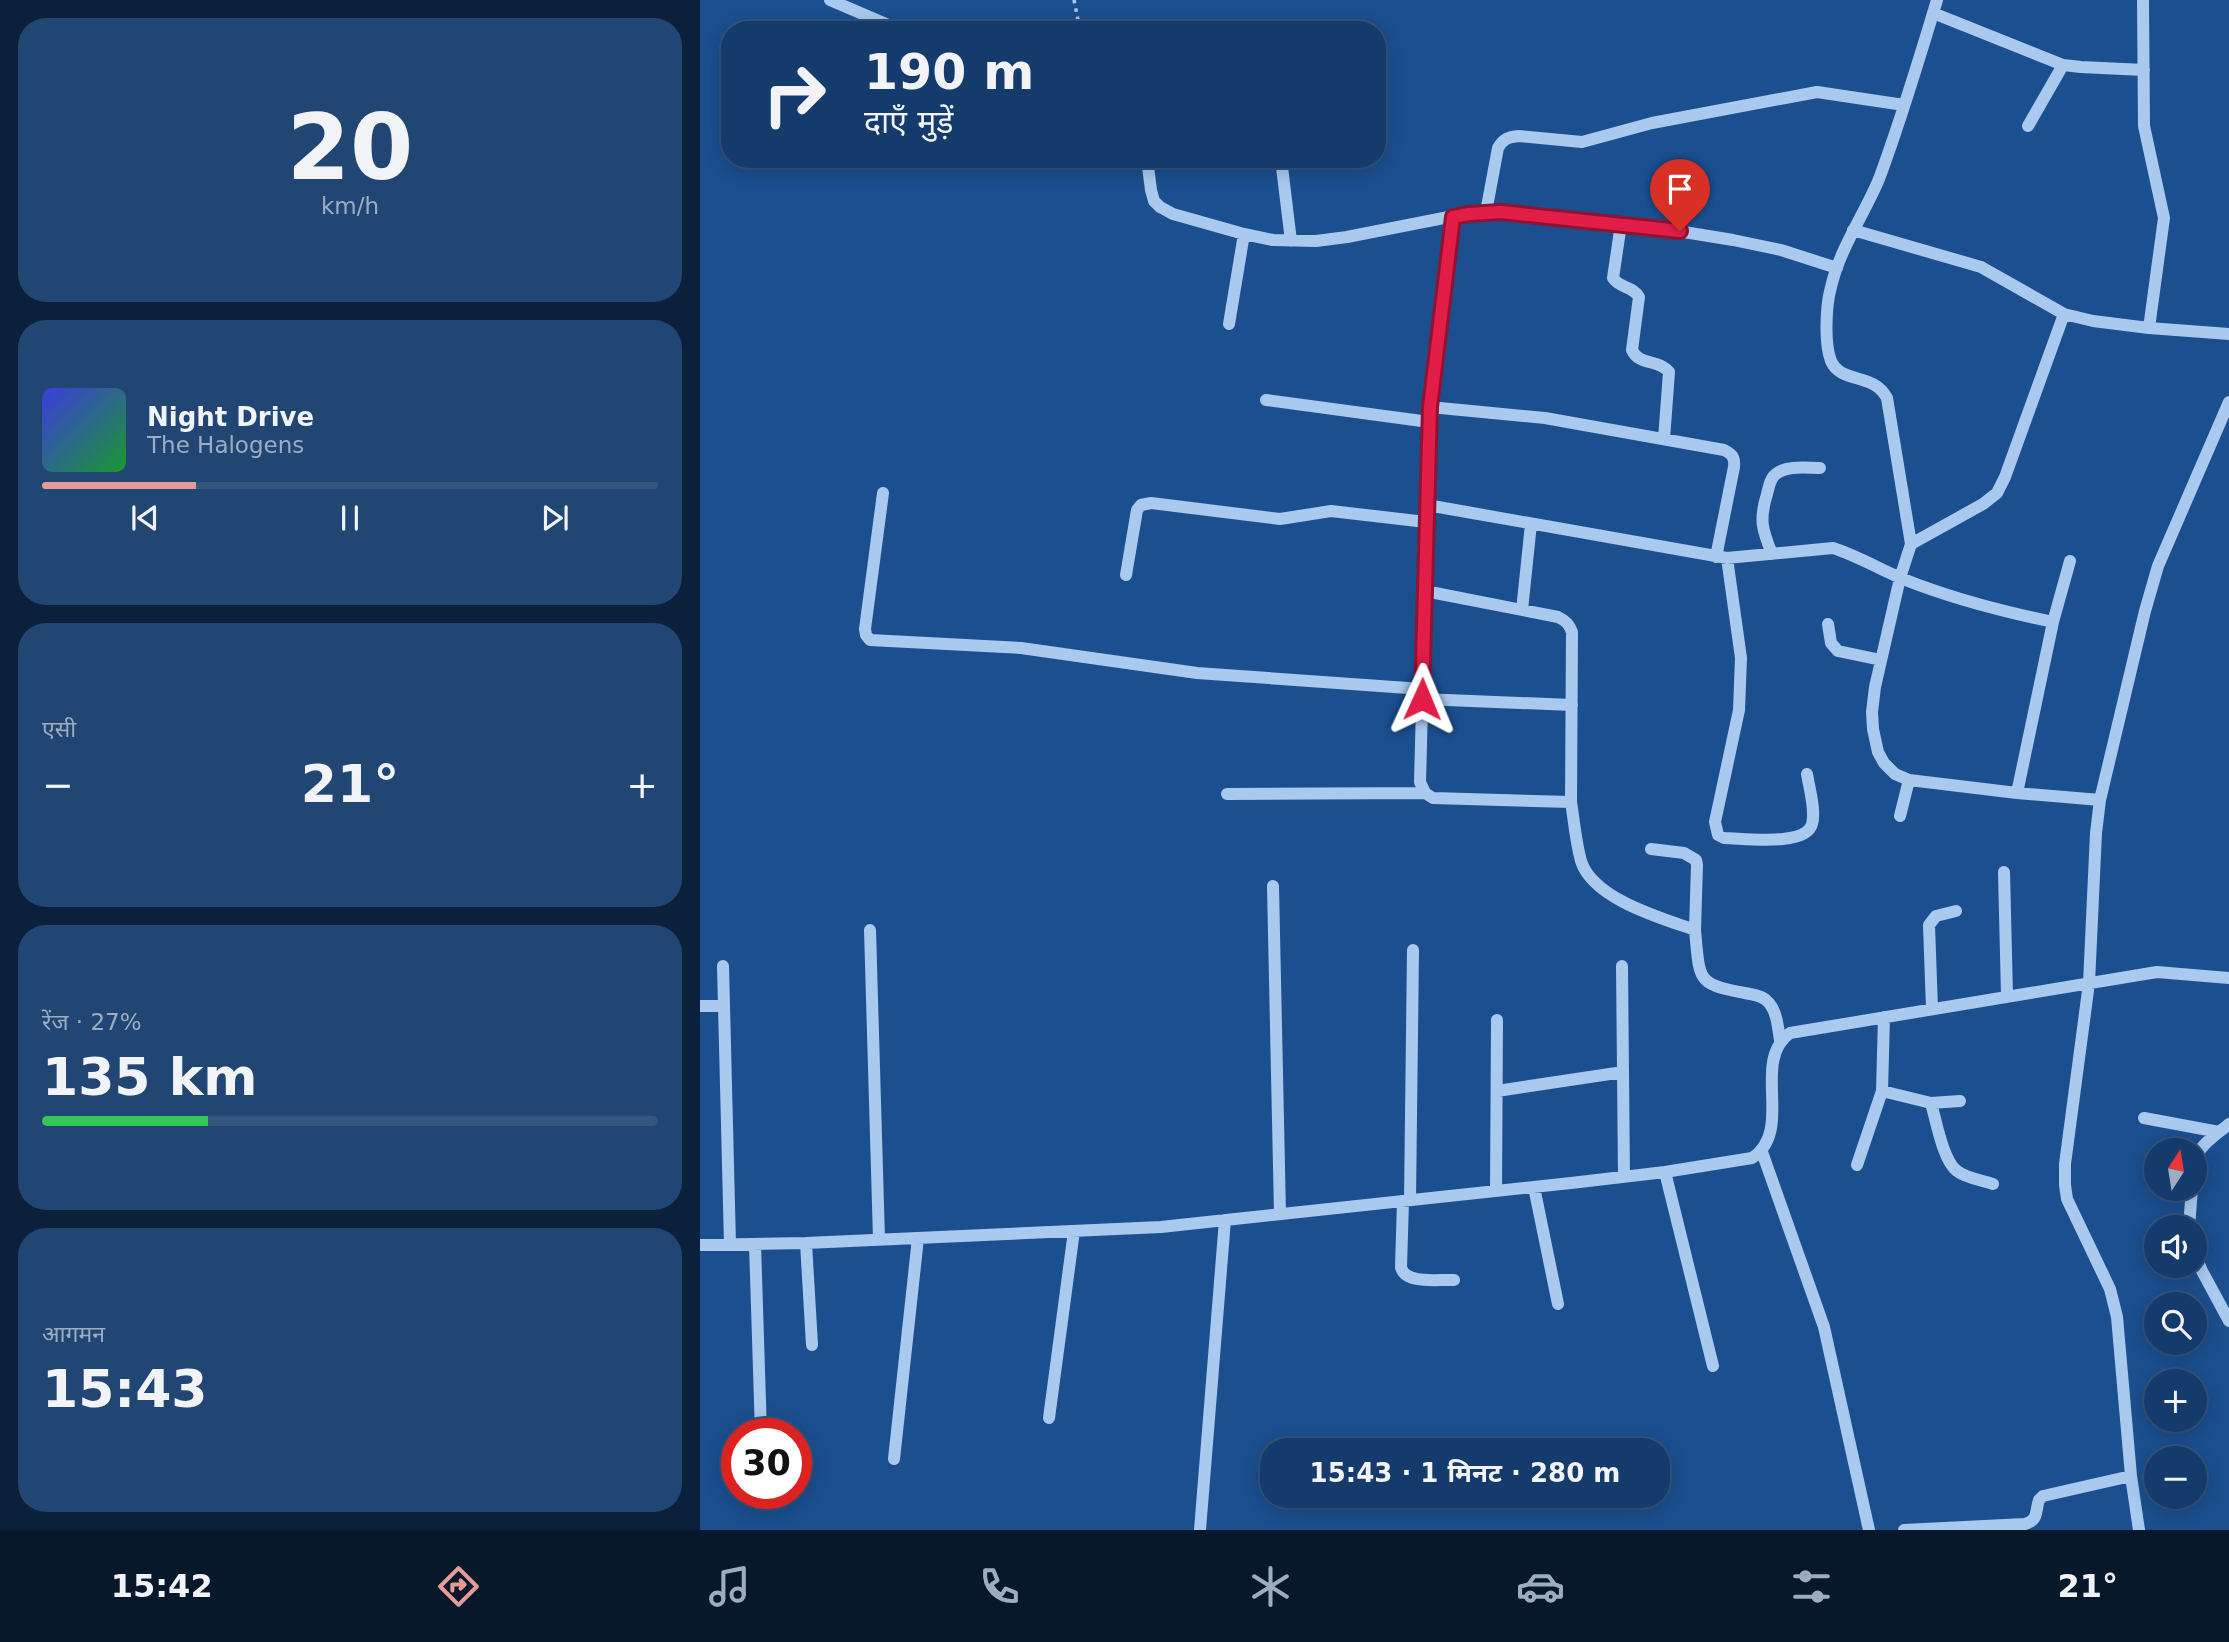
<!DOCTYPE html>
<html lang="hi">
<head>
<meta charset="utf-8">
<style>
	body { margin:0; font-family:"DejaVu Sans","Noto Sans Devanagari",sans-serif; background:#214673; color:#f1f3f6; height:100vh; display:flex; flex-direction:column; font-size:26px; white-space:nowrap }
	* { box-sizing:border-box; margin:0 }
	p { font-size:23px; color:#9dadc1 }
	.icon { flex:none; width:38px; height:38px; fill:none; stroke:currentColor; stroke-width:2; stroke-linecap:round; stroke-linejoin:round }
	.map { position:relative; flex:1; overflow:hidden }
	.drawer { display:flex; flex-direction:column; gap:18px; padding:18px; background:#0b203b; width:700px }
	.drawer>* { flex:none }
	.top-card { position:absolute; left:21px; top:21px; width:665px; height:147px; border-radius:28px; box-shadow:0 4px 18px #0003,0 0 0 2px #33557e; background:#143b6b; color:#f1f3f6; overflow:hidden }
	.needle { width:46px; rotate:12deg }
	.controls { position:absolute; left:1444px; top:1138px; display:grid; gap:14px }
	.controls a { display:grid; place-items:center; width:63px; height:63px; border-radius:50%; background:#143b6b; box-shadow:0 4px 18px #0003,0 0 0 2px #33557e; font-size:35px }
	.speed { position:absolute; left:21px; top:1418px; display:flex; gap:14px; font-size:35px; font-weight:700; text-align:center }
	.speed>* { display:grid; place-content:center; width:91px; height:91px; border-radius:50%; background:#143b6b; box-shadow:0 4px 18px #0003,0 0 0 2px #33557e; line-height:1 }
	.speed .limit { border:10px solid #d22; background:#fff; color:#111 }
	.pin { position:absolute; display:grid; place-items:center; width:60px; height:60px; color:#fff; margin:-72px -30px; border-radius:50% 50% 50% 0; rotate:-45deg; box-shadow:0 0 7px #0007 }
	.pin .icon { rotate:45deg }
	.me { position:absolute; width:77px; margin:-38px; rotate:1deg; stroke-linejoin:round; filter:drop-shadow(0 0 5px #0008) }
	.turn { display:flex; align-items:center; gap:24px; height:147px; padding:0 28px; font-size:32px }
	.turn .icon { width:91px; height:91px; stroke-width:2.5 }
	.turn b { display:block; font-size:49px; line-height:60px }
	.big { font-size:52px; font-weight:700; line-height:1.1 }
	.drawer .widget { flex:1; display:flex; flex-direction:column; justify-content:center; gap:10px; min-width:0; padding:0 24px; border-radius:28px; background:#214673 }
	.drawer .dial { align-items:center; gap:0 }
	.dial b { font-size:91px; line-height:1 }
	.song { display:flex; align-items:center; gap:21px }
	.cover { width:84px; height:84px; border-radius:10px; background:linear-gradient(135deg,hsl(240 70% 55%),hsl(130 70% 35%)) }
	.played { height:7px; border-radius:4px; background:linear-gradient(90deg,#e69b98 25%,#33557e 25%) }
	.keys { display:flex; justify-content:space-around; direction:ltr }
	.heat { display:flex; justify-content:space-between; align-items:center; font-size:38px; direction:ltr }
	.charge { height:10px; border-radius:5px; background:linear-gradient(90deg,#34c759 27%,#33557e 0) }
	.trip { position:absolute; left:560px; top:1438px; width:410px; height:70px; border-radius:28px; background:#143b6b; box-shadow:0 4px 18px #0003,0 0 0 2px #33557e; font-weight:700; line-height:70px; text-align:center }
	.dock { display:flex; height:112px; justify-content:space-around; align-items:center; background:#08182b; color:#9dadc1 }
	.dock .icon { width:49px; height:49px }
	.dock .active { color:#e69b98 }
	.dock b { font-size:32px; color:#f1f3f6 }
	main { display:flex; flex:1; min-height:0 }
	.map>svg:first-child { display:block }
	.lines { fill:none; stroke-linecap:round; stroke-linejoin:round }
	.path { stroke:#a9c9ee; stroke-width:3.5; stroke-dasharray:3.5 5; stroke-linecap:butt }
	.minor { stroke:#a9c9ee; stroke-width:12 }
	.route-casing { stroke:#92132f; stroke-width:18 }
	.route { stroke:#e11d48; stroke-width:12 }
</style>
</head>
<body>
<main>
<section class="drawer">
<div class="widget dial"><b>20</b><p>km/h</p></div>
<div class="widget">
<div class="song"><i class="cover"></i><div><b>Night Drive</b><p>The Halogens</p></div></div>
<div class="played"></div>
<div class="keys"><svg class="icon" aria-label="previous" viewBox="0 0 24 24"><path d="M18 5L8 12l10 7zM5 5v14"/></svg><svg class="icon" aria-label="pause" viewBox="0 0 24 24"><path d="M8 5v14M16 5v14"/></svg><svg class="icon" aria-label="next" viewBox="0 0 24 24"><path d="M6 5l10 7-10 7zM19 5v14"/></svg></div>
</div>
<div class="widget"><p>एसी</p>
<div class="heat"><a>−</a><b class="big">21°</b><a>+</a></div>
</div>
<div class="widget"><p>रेंज · 27%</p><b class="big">135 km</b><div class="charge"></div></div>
<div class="widget"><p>आगमन</p><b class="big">15:43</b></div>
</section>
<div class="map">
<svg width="1529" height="1530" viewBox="0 0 1529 1530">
	<rect width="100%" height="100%" fill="#1b4f8f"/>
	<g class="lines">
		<path class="path" d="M374,0L380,30"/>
		<path class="minor" d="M130,0L200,30
			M1237,0C1219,60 1201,120 1179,179C1164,215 1140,248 1131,287C1126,305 1124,343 1131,361C1141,384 1173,372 1187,398L1211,544L1200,578L1175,687L1172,712L1173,729L1178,752L1184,763L1195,774L1209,780L1317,793L1400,800
			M1443,0L1444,126L1464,218L1449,328
			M1233,13L1363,65L1381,67L1444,70
			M1328,126L1363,65
			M447,159L451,190L454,201L460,207L473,214L544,234L573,240L616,241L647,237L769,213L801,212L953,227L1033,240L1081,250L1137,268
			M581,159L591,241
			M786,212L798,148C803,139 808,137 819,136L882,142L952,123L1117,92L1204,105
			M753,217L730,407L720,782L725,793L733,798L871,802C874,821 876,843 881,861C893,899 961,918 995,930C1000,983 996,984 1050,994C1058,995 1064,997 1069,1003C1077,1012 1078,1028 1080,1040
			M921,224L913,278C919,288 933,286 939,297L932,350C939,366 959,359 969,372L964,439
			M1153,230L1281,267L1364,314L1393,321L1449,328L1529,334
			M529,324L544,234
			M566,400L729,422
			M730,407L845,418L1024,450C1032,454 1035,457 1034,467L1016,557
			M183,493L165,629L166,635L170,640L321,648L497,673L722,689
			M727,505L1027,558L1133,548C1158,556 1179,569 1203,579C1253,599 1300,611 1353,622L1317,793
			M1211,544L1283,504L1297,493L1305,477L1364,314
			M1072,554C1062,529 1059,520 1067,494C1069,487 1070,478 1076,474C1086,465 1108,468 1120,468
			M1027,558L1041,658L1039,710L1015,822L1018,835L1024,838C1043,838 1106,847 1112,824C1116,811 1109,787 1107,774
			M426,575L437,510L441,505L451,503L580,519L631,511L726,522
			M725,591L858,617C866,621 869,624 872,632L871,802
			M822,610L831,524
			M1353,622L1370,561
			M1128,624L1131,643L1138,651L1181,660
			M722,699L872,705
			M527,794L725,793
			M1200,816L1209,780
			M951,849L984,853L996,860L997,865L995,930
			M1304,872L1307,996
			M573,886L580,1214
			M170,930L179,1239
			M23,966L30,1244
			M922,966L924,1177
			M0,1006H24
			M1232,1009L1229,925L1236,916L1256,911
			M797,1091L923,1072
			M1182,1091L1231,1103L1260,1101
			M1231,1103C1236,1120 1243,1161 1257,1171C1266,1178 1281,1180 1293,1184
			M1444,1118L1519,1132
			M1062,1152L1124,1327L1169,1530
			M1494,1162C1499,1145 1516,1135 1529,1124
			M1157,1165L1182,1091L1184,1017
			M965,1172L1013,1366
			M834,1187L858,1304
			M796,1191L797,1020
			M710,1200L713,950
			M703,1201L701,1267C705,1285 739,1279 754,1280
			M1489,1227L1492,1188
			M106,1243L112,1345
			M55,1244L61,1433
			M0,1245L106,1243L461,1227L871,1183L965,1172L1052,1158C1095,1130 1050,1062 1090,1033L1457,972L1529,978
			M1494,1252L1502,1271L1529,1321
			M349,1418L374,1231
			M194,1459L218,1238
			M62,1493L63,1499
			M500,1530L525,1220
			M1204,1530L1325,1524C1339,1520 1335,1511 1339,1500L1343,1496L1431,1476
			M1439,1530L1431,1476L1417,1317L1410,1289L1367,1199L1365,1185V1164L1389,983L1396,833L1400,800L1445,611L1458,566L1529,402"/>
	</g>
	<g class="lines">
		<g class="route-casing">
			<path id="route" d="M722,699L730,407L753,217L769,214L801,212L980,231"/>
		</g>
		<use href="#route" class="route"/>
	</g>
</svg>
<div class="controls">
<a><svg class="needle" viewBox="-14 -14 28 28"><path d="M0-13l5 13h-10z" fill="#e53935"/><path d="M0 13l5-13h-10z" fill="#9dadc1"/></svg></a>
<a><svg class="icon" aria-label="sound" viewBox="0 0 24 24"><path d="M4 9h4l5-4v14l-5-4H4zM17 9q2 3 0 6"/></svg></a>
<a><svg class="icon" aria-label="search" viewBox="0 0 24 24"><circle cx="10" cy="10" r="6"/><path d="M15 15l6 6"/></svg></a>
<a>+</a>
<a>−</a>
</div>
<div class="speed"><div class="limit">30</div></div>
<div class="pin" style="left:980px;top:231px;background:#d93025"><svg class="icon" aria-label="arrive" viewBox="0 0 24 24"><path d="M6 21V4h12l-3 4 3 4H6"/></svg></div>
<svg class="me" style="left:722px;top:699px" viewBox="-20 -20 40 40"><path d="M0-17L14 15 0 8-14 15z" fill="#e11d48" stroke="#fff" stroke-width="4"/></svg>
<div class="trip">15:43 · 1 मिनट · 280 m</div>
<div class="top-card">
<div class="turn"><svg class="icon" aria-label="right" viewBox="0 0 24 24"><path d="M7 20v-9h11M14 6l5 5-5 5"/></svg><div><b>190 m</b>दाएँ मुड़ें</div></div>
</div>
</div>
</main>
<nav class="dock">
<b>15:42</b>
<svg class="icon active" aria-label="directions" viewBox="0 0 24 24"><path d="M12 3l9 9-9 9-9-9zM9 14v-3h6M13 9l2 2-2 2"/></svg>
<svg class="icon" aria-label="music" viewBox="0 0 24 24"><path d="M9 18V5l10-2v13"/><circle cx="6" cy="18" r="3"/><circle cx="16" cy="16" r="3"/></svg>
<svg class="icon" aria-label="phone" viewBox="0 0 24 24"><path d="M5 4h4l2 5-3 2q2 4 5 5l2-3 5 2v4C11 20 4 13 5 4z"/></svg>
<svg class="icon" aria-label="climate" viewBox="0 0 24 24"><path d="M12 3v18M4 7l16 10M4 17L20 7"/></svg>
<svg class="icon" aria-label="car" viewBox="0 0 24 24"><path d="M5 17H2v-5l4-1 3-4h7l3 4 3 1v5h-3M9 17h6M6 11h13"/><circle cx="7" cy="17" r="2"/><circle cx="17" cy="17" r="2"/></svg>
<svg class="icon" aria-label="filters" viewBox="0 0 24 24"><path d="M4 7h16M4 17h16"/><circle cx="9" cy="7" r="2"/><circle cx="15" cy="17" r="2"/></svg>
<b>21°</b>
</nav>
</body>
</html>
